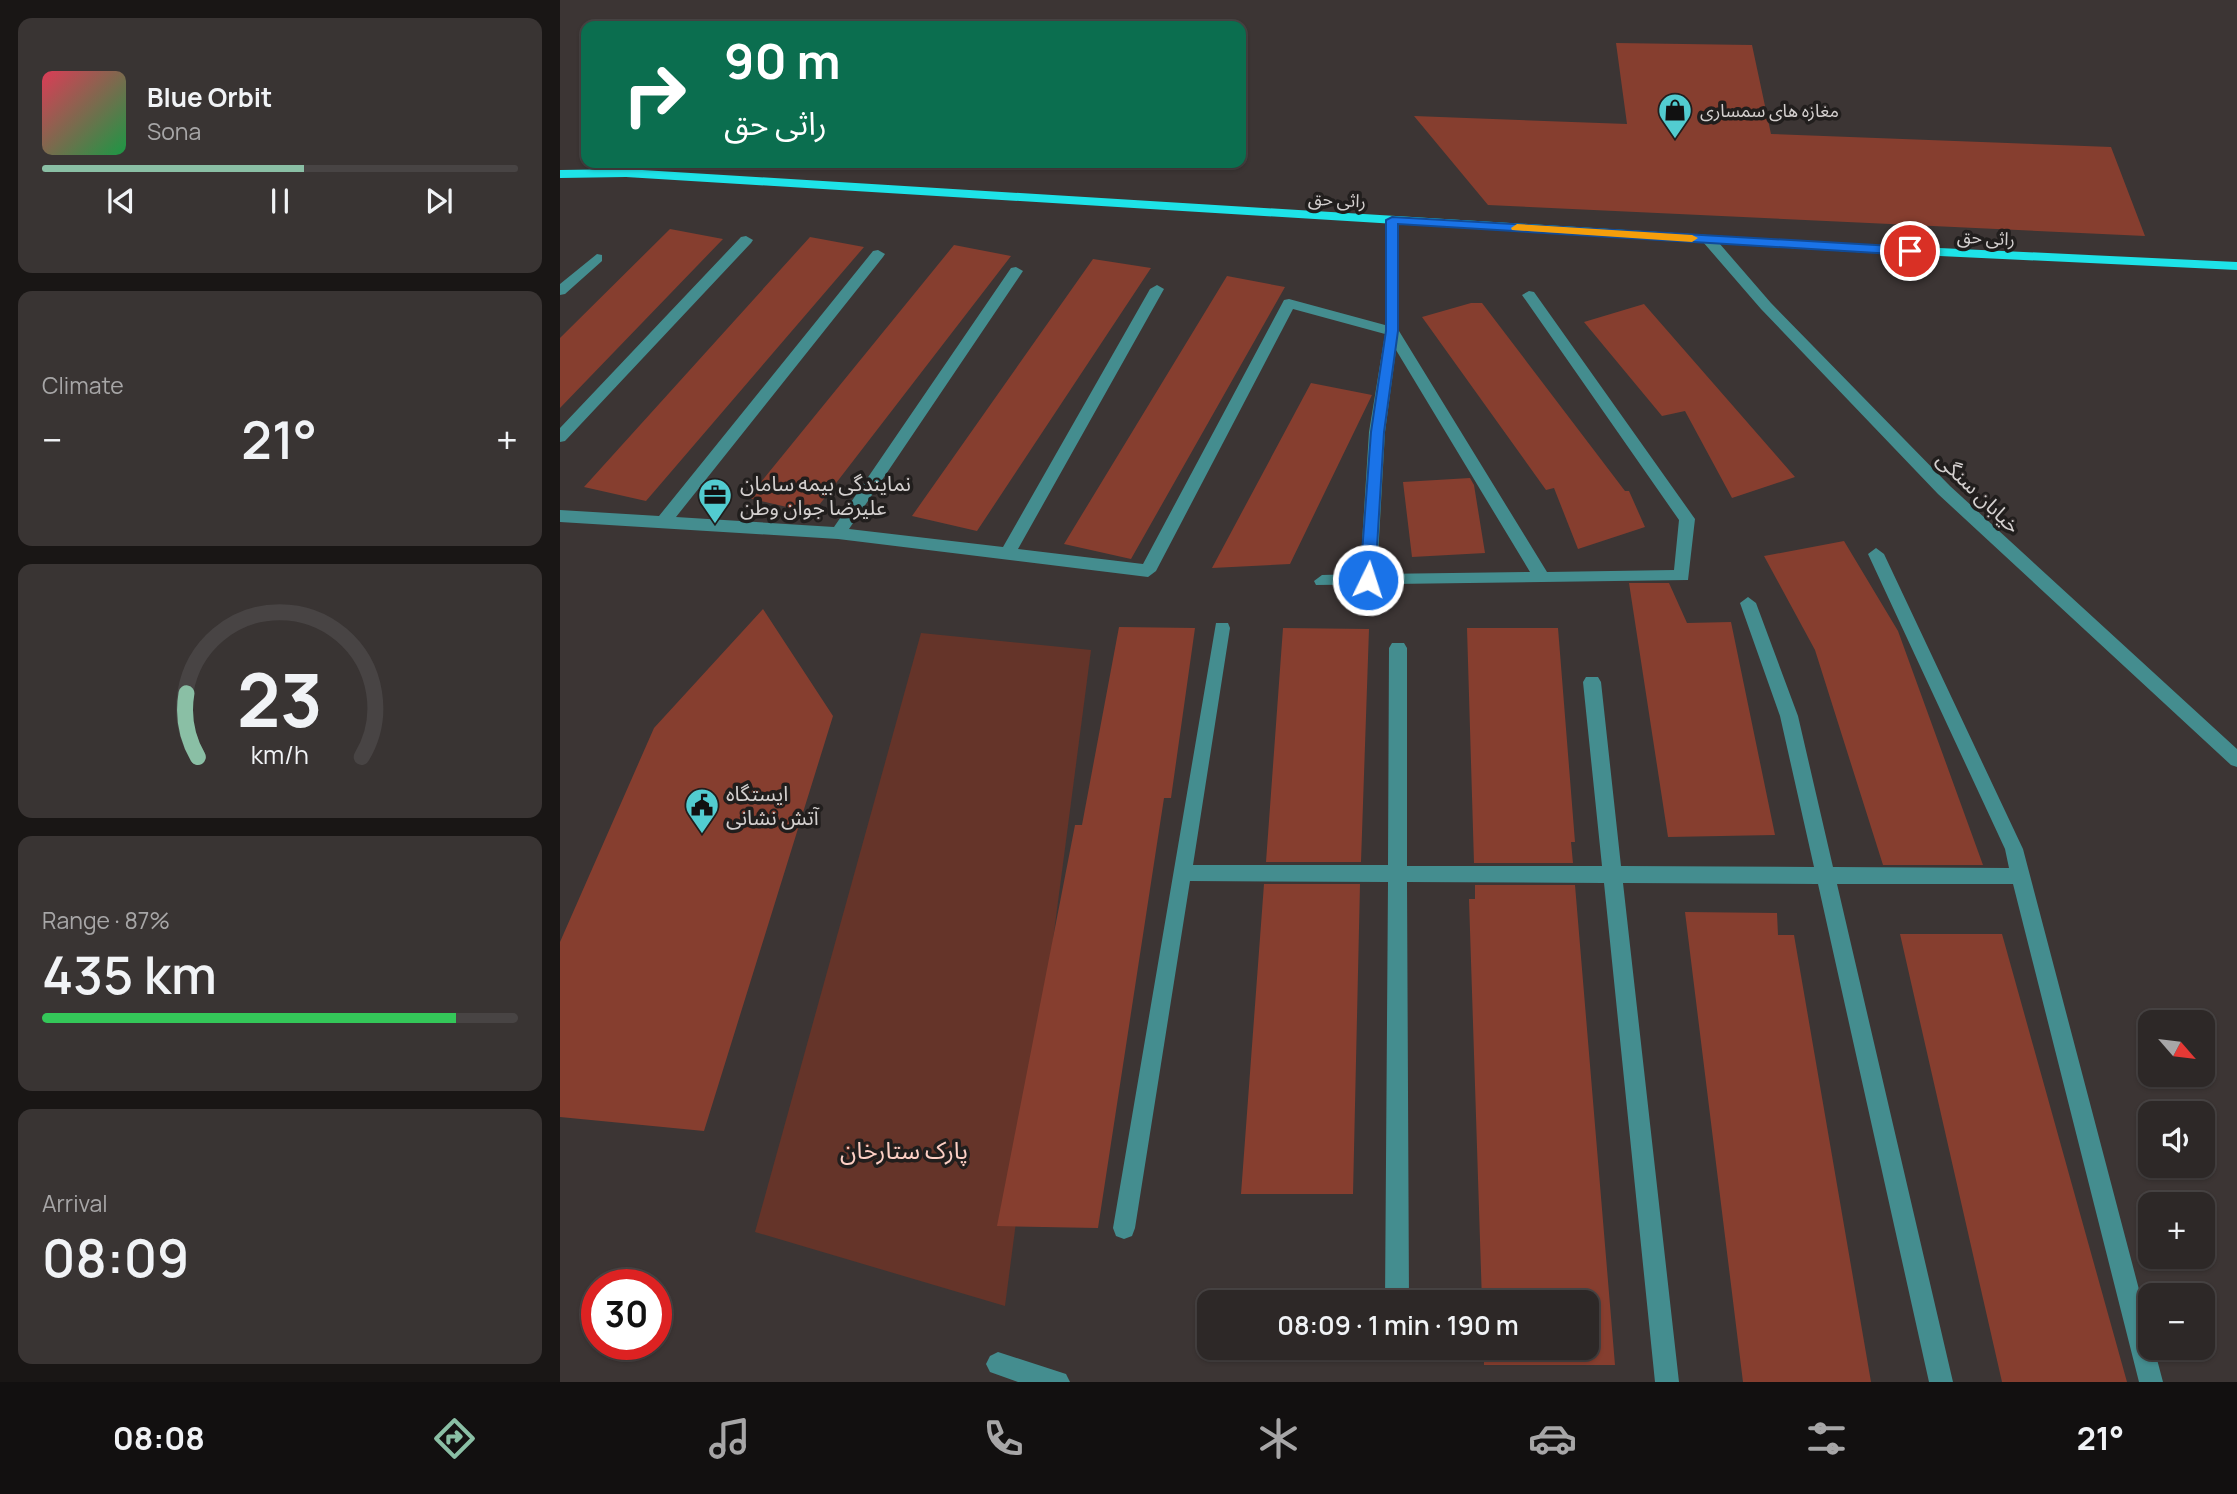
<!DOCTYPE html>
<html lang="en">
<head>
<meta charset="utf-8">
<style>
	body { margin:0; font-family:Manrope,"Noto Sans Arabic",sans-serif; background:#393433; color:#f1f3f6; height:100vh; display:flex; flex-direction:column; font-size:26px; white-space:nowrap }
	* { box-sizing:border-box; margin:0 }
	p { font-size:23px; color:#a7a6a7 }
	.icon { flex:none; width:38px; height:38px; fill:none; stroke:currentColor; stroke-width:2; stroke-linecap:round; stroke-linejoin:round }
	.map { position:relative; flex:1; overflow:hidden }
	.drawer { display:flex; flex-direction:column; gap:18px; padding:18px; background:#191615; width:560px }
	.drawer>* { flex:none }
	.banner { position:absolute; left:21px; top:21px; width:665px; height:147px; border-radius:14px; box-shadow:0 2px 5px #0004,0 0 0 2px #484444; background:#0b6e4f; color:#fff; overflow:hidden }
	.needle { width:46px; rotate:118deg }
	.buttons { position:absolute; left:1578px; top:1010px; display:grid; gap:14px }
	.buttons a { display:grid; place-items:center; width:77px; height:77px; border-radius:14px; background:#2d2827; box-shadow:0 2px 5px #0004,0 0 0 2px #484444; font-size:35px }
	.speed { position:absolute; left:21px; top:1269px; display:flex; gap:14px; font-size:35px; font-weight:700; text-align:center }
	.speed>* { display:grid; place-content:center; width:91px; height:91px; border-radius:50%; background:#2d2827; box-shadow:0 2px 5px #0004,0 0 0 2px #484444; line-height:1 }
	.speed .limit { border:10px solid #d22; background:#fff; color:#111 }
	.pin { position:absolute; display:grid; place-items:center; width:60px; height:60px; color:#fff; margin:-30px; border:4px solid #fff; border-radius:50%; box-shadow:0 2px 7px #0007 }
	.me { position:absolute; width:77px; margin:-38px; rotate:4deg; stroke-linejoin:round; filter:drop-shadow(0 0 5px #0008) }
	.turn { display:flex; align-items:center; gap:24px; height:147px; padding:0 28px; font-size:32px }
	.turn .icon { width:91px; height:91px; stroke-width:2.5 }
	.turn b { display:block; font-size:49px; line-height:60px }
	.big { font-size:52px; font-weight:600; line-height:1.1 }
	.drawer .widget { flex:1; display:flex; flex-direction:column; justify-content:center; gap:10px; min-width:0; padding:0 24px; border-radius:14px; background:#393433 }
	.drawer .dial { align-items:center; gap:0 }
	.dial svg { height:182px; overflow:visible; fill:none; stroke:#484444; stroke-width:7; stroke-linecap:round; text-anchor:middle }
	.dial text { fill:#f1f3f6; stroke:none }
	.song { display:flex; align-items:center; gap:21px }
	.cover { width:84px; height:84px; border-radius:10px; background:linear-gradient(135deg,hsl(350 70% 55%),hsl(140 70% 35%)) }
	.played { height:7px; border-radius:4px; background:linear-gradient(90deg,#8abfa5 55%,#484444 55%) }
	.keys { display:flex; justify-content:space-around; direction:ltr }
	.heat { display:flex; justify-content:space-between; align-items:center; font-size:38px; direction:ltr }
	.charge { height:10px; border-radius:5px; background:linear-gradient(90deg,#34c759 87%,#484444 0) }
	.trip { position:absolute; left:637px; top:1290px; width:402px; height:70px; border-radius:14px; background:#2d2827; box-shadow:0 2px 5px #0004,0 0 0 2px #484444; font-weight:600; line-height:70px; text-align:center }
	.tab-bar { display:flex; height:112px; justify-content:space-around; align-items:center; background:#121010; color:#a7a6a7 }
	.tab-bar .icon { width:49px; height:49px }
	.tab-bar .active { color:#8abfa5 }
	.tab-bar b { font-size:32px; color:#f1f3f6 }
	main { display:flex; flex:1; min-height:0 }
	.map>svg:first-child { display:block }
	.green { fill:#653429 }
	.building { fill:#863e2f }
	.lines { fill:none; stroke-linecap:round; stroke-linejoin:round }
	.minor { fill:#448d8f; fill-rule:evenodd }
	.major { fill:#1ee3e8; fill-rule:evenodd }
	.route { fill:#1a73e8; stroke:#114b97; stroke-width:2 }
	.slow { fill:#f59e0b }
	.labels { text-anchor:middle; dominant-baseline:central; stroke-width:7; stroke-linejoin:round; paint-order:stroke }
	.far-poi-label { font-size:18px; fill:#d4d0cf; stroke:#211e1d; text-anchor:start }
	.far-street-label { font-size:18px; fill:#d4d0cf; stroke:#211e1d }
	.poi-label { font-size:21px; fill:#d4d0cf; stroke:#211e1d; text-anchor:start }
	.street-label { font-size:21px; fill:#d4d0cf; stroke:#211e1d }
	.near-park-label { font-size:24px; fill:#fdd0c5; stroke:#211e1d }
</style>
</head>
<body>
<main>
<section class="drawer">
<div class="widget">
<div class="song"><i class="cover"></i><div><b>Blue Orbit</b><p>Sona</p></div></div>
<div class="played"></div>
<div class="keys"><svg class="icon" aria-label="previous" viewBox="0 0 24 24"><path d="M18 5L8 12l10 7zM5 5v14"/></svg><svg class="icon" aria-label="pause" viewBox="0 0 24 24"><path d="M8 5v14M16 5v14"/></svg><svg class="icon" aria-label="next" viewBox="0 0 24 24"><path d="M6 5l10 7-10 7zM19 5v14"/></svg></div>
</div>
<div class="widget"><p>Climate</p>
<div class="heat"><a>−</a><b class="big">21°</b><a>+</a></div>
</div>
<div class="widget dial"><svg viewBox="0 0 100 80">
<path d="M14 69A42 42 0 1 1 86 69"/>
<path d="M14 69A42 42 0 0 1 9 41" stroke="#8abfa5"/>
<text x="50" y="56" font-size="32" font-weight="700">23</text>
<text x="50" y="72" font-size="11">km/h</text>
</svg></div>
<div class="widget"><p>Range · 87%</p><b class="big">435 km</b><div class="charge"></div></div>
<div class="widget"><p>Arrival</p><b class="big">08:09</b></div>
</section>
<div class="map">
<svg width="1677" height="1382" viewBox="0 0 1677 1382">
	<rect width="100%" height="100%" fill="#3c3534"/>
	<path class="green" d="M361,633L531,650L445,1306L195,1232Z"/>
	<path class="building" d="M1056,43L1192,45L1211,134L1551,147L1585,236L928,205L854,116L1067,124Z
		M110,229L163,239L0,408V338Z
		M250,237L304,247L86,501L24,487Z
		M394,245L451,256L253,513L188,498Z
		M533,259L591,268L417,531L352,516Z
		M667,276L725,287L571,559L504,544Z
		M911,303H922L1065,491H1069L1085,527L1018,549L994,488L986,490L862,317Z
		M1084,304L1235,477L1172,498L1125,411L1102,416L1024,322Z
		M751,383L812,395L730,564L652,568Z
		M910,478L914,485L925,553L852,557L843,482Z
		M1284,541L1338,631L1423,865H1323L1255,650L1204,556Z
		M1069,583H1109L1127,623L1171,622L1215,835L1108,837Z
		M203,609L273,716L144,1131L0,1117V942L94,728Z
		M559,627L635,628L611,798H604L538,1228L437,1226L515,825H522Z
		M723,628L809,629L801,862H706Z
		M907,628H998L1015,842H1011L1013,863H914Z
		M704,884H800L793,1194H681Z
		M915,885H1015L1055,1365H924V1348H1027V1302H922L909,899H915Z
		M1125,912L1217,913L1218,935H1234L1311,1382H1183Z
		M1340,934H1442L1567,1382H1442Z"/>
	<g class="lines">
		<path class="minor" d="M832,216L839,220V331L987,572L1114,570L1119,520L962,295L969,291L974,292L1135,519L1128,580L756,585L754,581L762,575L800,574L809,432L825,334L733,309L596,571L588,577L278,539L0,522V510L99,516L313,251L318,250L325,254L323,257L116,517L274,527L451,268L456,267L463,271L289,529L443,547L590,289L597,285L604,289L458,549L583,564L724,300L729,299L825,325V220ZM836,350L970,572L817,574L825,432Z
			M1148,235L1153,236L1211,303L1390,486L1677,749V767L1671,765L1378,494L1201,309L1143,242L1141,239Z
			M186,236L193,240L191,243L5,441L0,442V428L181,237Z
			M37,254L42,255V261L5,294L0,295V284Z
			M1316,548L1324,554L1463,849L1591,1335V1348H1594L1603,1382H1579L1453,884H1277L1393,1382H1369L1258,884L1063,883L1119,1382H1095L1044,883L847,882L849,1302H825L828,882L630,881L575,1228L572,1236L564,1239L556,1236L553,1228L656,623H668L670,628L633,865H828L829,648L832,643H844L847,648V866H1042L1023,682L1026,677H1038L1041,682L1061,866L1254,867L1220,716L1180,603L1188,597L1196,603L1238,716L1273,867L1449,868L1445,849L1308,554Z
			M438,1352L506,1374L510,1382H458L430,1372L426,1364L430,1356Z"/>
		<path class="major" d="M66,169L1295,244L1677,262V270L1295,252L66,177L0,178V170Z"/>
	</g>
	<path class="route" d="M832,217L1350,247L1356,251L1350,255L838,224V331L824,432L815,580L808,586L800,580L811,432L826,331V220Z"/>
	<path class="slow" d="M957,224L1132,235L1138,238L1132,242L952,230L951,228Z"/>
	<defs>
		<g id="shop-pin" transform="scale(1.75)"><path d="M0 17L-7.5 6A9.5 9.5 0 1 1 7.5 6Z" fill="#52ccd0" stroke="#211e1d"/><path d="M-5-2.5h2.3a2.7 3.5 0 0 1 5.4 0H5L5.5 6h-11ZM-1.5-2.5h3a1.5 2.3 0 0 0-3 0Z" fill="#111"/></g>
		<g id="office-pin" transform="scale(1.75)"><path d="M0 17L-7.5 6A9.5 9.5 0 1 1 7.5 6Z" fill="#52ccd0" stroke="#211e1d"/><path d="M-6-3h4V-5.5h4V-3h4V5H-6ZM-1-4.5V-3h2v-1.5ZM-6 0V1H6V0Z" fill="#111"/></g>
		<g id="civic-pin" transform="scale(1.75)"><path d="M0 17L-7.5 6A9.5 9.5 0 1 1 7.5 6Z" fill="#52ccd0" stroke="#211e1d"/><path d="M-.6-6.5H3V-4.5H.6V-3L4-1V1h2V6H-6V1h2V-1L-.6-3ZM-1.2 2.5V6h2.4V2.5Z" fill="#111"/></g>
	</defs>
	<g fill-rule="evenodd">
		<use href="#shop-pin" x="1115" y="110"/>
		<use href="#office-pin" x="155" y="495"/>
		<use href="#civic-pin" x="142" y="805"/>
	</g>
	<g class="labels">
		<g class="far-poi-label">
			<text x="1140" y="110">مغازه های سمساری</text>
		</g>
		<g class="far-street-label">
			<text transform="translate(777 199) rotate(3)">راثی حق</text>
			<text transform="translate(1426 237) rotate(3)">راثی حق</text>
		</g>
		<g class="poi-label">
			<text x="180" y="483">نمایندگی بیمه سامان<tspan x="180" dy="24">علیرضا جوان وطن</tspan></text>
			<text x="166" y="793">ایستگاه<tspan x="166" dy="24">آتش نشانی</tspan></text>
		</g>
		<g class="street-label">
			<text transform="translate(1419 492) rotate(44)">خیابان سنگی</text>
		</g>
		<g class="near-park-label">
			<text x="344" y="1149">پارک ستارخان</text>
		</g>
	</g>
</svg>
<div class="buttons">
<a><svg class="needle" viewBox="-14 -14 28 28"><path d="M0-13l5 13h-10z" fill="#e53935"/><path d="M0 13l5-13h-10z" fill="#a7a6a7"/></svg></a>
<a><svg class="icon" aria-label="sound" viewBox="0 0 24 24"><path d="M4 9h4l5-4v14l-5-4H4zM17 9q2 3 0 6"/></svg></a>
<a>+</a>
<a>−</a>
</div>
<div class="speed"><div class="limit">30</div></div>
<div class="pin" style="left:1350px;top:251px;background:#d93025"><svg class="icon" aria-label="arrive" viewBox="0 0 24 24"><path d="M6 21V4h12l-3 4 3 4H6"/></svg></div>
<svg class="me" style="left:808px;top:580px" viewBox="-20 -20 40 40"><circle r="17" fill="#1a73e8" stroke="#fff" stroke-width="3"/><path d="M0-11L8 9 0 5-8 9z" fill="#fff"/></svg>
<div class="trip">08:09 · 1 min · 190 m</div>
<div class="banner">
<div class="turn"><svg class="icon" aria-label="right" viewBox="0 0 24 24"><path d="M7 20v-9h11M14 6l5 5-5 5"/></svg><div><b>90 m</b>راثی حق</div></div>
</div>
</div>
</main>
<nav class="tab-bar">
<b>08:08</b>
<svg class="icon active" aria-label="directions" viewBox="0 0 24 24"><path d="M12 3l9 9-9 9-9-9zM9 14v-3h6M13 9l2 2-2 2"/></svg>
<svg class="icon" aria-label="music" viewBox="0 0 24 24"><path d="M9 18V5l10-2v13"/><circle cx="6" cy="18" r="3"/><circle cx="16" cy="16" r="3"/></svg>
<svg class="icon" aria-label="phone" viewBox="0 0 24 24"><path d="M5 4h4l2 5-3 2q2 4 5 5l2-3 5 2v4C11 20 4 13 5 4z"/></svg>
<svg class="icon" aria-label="climate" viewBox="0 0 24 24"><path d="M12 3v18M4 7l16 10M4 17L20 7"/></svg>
<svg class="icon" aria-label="car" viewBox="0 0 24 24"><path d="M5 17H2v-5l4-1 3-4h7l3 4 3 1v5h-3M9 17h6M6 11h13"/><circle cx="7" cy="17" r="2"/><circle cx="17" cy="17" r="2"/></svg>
<svg class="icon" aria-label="filters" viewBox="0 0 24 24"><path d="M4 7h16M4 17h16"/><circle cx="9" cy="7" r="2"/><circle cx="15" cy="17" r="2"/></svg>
<b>21°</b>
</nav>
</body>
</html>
